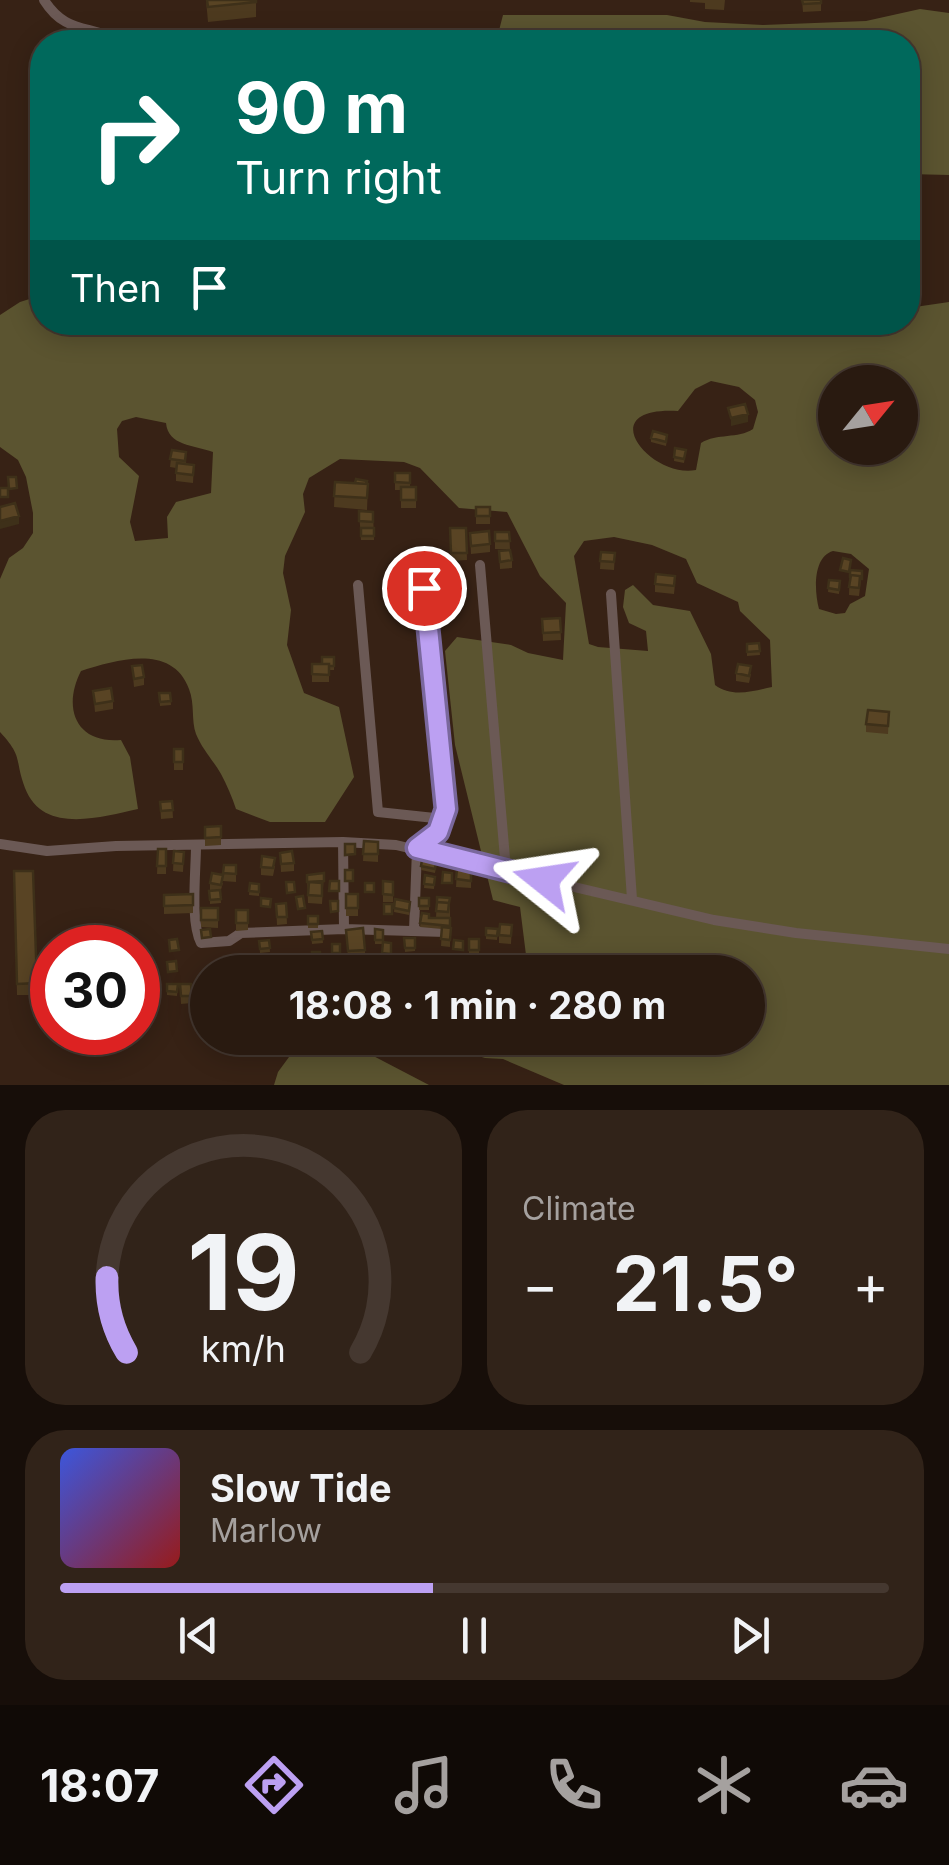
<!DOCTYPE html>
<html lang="en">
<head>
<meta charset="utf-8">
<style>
	body { margin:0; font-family:Inter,sans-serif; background:#312319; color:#f1f3f6; height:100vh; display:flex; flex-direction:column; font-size:38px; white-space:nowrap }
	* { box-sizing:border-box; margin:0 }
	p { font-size:32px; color:#a5a19f }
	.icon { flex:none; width:55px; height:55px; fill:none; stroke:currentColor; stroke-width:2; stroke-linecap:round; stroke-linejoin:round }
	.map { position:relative; height:1085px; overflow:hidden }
	.panel { display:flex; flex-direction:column; gap:25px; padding:25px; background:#170e09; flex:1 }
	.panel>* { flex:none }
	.top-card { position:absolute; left:30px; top:30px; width:890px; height:305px; border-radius:40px; box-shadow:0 5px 25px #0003,0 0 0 2px #453830; background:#00695c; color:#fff; overflow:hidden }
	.needle { width:65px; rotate:60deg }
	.controls { position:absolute; left:818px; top:365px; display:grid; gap:20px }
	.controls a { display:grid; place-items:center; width:100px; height:100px; border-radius:50%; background:#291a10; box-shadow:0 5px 25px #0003,0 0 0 2px #453830; font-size:50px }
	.speed { position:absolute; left:30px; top:925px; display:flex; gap:20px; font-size:50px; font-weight:700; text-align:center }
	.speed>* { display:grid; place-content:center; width:130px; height:130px; border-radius:50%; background:#291a10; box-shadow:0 5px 25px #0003,0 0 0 2px #453830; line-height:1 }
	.speed .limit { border:15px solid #d22; background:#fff; color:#111 }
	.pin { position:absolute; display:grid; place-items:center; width:85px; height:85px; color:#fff; margin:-42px; border:5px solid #fff; border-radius:50%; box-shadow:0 2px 10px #0007 }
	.me { position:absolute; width:110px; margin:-55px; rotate:285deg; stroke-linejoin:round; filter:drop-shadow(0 0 8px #0008) }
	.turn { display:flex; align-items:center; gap:35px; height:210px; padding:0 40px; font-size:45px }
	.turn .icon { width:130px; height:130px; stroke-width:2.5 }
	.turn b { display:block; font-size:70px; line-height:85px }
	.then { display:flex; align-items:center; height:95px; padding:0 40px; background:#0003; gap:20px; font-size:38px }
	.big { font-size:75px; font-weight:700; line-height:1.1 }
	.panel .widget { flex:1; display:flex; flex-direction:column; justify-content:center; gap:15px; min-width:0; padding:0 35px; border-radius:40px; background:#312319 }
	.panel .dial { align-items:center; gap:0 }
	.dial svg { height:260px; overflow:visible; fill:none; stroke:#453830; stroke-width:7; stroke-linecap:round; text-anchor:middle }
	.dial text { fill:#f1f3f6; stroke:none }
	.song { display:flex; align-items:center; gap:30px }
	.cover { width:120px; height:120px; border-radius:15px; background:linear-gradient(135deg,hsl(230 70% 55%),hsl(0 70% 35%)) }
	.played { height:10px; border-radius:5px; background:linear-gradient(90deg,#bca0f2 45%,#453830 45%) }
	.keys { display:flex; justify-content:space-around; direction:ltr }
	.heat { display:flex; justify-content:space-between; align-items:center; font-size:55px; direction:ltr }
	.panel .tiles { flex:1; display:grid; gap:25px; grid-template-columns:1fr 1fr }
	.widget:last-child { grid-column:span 2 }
	.trip { position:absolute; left:190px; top:955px; width:575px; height:100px; border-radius:50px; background:#291a10; box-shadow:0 5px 25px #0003,0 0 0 2px #453830; font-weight:700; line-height:100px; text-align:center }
	.menu { display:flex; height:160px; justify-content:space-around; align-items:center; background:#100a06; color:#a5a19f }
	.menu .icon { width:70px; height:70px }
	.menu .on { color:#bca0f2 }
	.menu b { font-size:45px; color:#f1f3f6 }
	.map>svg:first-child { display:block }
	.forest { fill:#5b5430; fill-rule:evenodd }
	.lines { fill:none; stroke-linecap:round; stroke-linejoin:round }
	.street { stroke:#6b5955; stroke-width:10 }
	.wall { fill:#4d3a1f }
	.shaded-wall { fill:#3e3019 }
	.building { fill:#594424; stroke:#3e3019; stroke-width:2.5 }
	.route-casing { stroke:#7a689d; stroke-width:25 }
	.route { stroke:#bca0f2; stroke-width:18 }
</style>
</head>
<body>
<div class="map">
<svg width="949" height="1085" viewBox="0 0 949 1085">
	<rect width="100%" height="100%" fill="#372215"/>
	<path class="forest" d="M920,9L949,13V175L908,174V42H496L503,15H667L705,22L763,25L866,21Z
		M42,295V322H908V308L949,302V1085H564L503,1059L485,1058L430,1041L405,1038H748V972H521L527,963L520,907L493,900L455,745L445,651L457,637L511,645L528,653L563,660L566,603L540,576L507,512L459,508L420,468L404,462L340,459L309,478L303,494L305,512L285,556L283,573L291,610L287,645L304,693L339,707L354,777L325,822H270L236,809C232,797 227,785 221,774C213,760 202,749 196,734C191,720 195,704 189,689C172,643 116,660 81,671C62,708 76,744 121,740L130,757L138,809C101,817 43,835 25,788C14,759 24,758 0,732V579L9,558L23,548L33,533V513L26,477L18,460L0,447V315L20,302ZM711,381L739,387L755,400L758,412L753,429C738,439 717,433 701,443L696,470C651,479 590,406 678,411L695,389ZM835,382H900V448H835ZM136,417L166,423C168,446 194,445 213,452L211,493L176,502L167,517L168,538L135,541L130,522L139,476L119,457L117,429L122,421ZM614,537L652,545L686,559L697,583L738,602L740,611L770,640L772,687C753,691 732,698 715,685L711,654L690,611L653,605L633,585L625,590L623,607L629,623L646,631L648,651L598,647L589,644L574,556L584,541ZM833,551L851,554L869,569L865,596L850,604L845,613L836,614L819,609C814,590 813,557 833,551Z
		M360,1049L429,1085H274L278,1072L289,1057Z"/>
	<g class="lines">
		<path class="street" d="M44,0C66,35 90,24 121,42
			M480,565L506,870
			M358,585L378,812L444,819
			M611,594L632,899
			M343,842L344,929
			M0,844L47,851L116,846L343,842L396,845L714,920L796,933L949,949
			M196,846C196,871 190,922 201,943L229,941L241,933L344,929L445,932
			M414,931L417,849L438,832L446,809L424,587"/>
	</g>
	<path class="wall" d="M206,0H256V17L208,22Z
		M690,0H725L724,10L705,9V3L690,2Z
		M802,0H821V11L803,12Z
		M651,438L667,439L666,446L651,442Z
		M675,448L686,450L684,463L674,461Z
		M172,450L186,452V464L194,465L193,483L176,481V468L170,467Z
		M395,473H410V487H416V508H401V490H395Z
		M335,482L368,484L367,510L334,507Z
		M476,507H490V524H476Z
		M359,511L373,512L374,540H361Z
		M450,528H466L467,560L451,561Z
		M495,532H509L510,549H495Z
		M470,533L490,544V552L471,554Z
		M499,551L512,560V568L500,569Z
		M601,552L615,553L614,570L600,569Z
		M850,570L862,571L859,596L849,595Z
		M829,580L840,581L839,594L828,592Z
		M655,584H675L674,594L655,592Z
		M560,618L561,640L543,641L542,619Z
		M759,643L760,655L747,656V644Z
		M334,657V670H329V682H312V664H322Z
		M132,666L144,677V685L134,687Z
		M736,673L751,674L749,683L736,681Z
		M93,691L113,701V709L95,712Z
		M159,693H170L171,705L160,706Z
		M889,712L888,734L866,732V724Z
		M174,749H183V770H174Z
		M172,801L173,818L161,819L160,802Z
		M221,826V845L205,846V827Z
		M364,841L378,842V862L363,861Z
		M158,849H166V874H157Z
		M174,851L184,852L183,872L173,871Z
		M280,853L294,863V871L281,872Z
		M422,860L436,867L435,873L421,870Z
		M236,865V882L223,881V873Z
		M275,866L273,876L261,875V867Z
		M457,869L471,870V888L456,887Z
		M14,871H33L37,995H17Z
		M324,873L322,904L308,903L307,875Z
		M425,875L435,877L434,889L424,888Z
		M393,882V902H383V894Z
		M210,883H223L220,893L221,903L210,904Z
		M250,883L259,884V896L249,895Z
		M193,894V913L164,914V895Z
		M346,894H358V916H346Z
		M437,897L450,898V947L441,946L442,929L420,927L422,913L429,918H436Z
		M419,898H429V910H419Z
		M395,899L410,902L409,915L394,912Z
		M286,903L287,924L277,925L276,904Z
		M201,908H218V928L201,927Z
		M236,910H248V930L236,931Z
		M308,916H318V928H308Z
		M512,925L511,944L499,943V935Z
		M486,928L498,929L497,940L486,939Z
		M375,929L383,930V944L391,943V958L382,957L383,944H375Z
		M346,930L365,950V958L348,959Z
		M322,931L323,943L312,944L311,932Z
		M404,938H415V951L405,952Z
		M469,939H479V958H469Z
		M269,940L270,952L260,953L259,941Z
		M455,955H468V972L454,971Z
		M167,984H178L177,996L167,995Z
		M180,984H191L192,1003L181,1004Z"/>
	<path class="shaded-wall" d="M748,414V422L731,426V418Z
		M19,516V524L0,529V521Z"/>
	<path class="building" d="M207,0H256V2L208,7Z
		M802,0H821V3L803,4Z
		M745,404L748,414L731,418L728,408Z
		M653,431L667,435L666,442L651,438Z
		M675,448L686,450L684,459L674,457Z
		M172,450L186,452L185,461L170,459Z
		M177,463L194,465L193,475L176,473Z
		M395,473H410V483L395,482Z
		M8,477H16L17,488L9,489Z
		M356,479L367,481L366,484L355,483Z
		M335,482L368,484L367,498L334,496Z
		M401,487H416V500H401Z
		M0,488H8V497H0Z
		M15,503L19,516L0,521V507Z
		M476,507H490V516H476Z
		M359,511L373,512V522L359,521Z
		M361,528H374V536H361Z
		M450,528H466L467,553H451Z
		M489,531L490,544L471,546L470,533Z
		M495,532H509L510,541H495Z
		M510,550L512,560L500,562L499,551Z
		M601,552L615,553L614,562L600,561Z
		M843,558L851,560L849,572L840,570Z
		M850,570L862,571V579H860V576L851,575L850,578Z
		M656,574L675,576L674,586L655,584Z
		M851,575L860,576L859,588L849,587Z
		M829,580L840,581L839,590L828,588Z
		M560,618L561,632L543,633L542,619Z
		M759,643L760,651L747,652V644Z
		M322,657H334V666H329V664H322Z
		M312,664H329V675L312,674Z
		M738,664L751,666L749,676L736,673Z
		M142,665L144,677L134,679L132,666Z
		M111,688L113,701L95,704L93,691Z
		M159,693H170L171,701L160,702Z
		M868,710L889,712L888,726L866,724Z
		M174,749H183V762H174Z
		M172,801L173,810L161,811L160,802Z
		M221,826V837L205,838V827Z
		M364,841L378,842V854H363Z
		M345,844H355V854L345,855Z
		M158,849H166V866H157Z
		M174,851L184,852L183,864L173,863Z
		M292,851L294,863L281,864L280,853Z
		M262,856L275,858L273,868L261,867Z
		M422,860L436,863L435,869L421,866Z
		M224,865H236V874L223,873Z
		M457,869L471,870V881L456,879Z
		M345,870H353V881H345Z
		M14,871H33L37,983L17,984Z
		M443,872L452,873V883H442Z
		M212,873L223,875L221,885L210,883Z
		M324,873V881L307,882V875Z
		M425,875L435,877L434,885L424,884Z
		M330,881H339V891H329Z
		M383,881L393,882V895L383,894Z
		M286,882H294L295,892L287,893Z
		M309,882L322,883V896L308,895Z
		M250,883L259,884V892L249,891Z
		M365,883H374V892H365Z
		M220,890L221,899L210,900L209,891Z
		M193,894V905L164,906V895Z
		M346,894H358V908H346Z
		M303,896L305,908L298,909L296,897Z
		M437,897L450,898L449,903L437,902Z
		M261,898L271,899L270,907L261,906Z
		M419,898H429V906H419Z
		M395,899L410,902L409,911L394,908Z
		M330,901H338V911L331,912Z
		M437,902L449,903L448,912L436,911Z
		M286,903L287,917H277L276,904Z
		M384,904H392V914H384Z
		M201,908H218V920H201Z
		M236,910H248V923H236Z
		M422,913L429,914V918H450V926L420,923Z
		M308,916H318V924H308Z
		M500,924L512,925L511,936L499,935Z
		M442,927L451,928L450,940L441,939Z
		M363,928L365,950L348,951L346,930Z
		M486,928L498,929L497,936L486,935Z
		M210,929L211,937L202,938L201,930Z
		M375,929L383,930V940H375Z
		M322,931L323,939L312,940L311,932Z
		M404,938H415V948H405Z
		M177,939L179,950L170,951L169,940Z
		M469,939H479V950H469Z
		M269,940L270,948L260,949L259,941Z
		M454,940L463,941V950L453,949Z
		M383,942L391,943V954L382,953Z
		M332,944H340V953H332Z
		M312,952H320L321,962H312Z
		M455,955H468V964L454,963Z
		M176,961L177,971L168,972L167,962Z
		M437,968L447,970V972H437Z
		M167,984H178L177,992L167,991Z
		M180,984H191L192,996H181Z"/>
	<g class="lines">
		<g class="route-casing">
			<path id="route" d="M424,588L446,809L438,832L417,848L544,880"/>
		</g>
		<use href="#route" class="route"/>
	</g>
</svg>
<div class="controls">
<a><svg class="needle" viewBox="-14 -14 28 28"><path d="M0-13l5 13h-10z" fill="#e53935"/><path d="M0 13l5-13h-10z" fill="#a5a19f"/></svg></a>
</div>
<div class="speed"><div class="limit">30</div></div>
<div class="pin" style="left:424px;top:588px;background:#d93025"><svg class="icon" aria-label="arrive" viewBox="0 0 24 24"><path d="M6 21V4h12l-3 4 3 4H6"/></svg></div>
<svg class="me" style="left:544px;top:880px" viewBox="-20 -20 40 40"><path d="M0-17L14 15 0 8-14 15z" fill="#bca0f2" stroke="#fff" stroke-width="4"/></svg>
<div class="trip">18:08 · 1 min · 280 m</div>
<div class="top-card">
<div class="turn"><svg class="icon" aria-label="right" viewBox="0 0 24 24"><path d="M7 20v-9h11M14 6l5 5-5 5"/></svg><div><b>90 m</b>Turn right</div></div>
<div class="then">Then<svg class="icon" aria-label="arrive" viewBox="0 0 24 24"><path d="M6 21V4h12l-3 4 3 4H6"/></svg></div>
</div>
</div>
<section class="panel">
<div class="tiles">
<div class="widget dial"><svg viewBox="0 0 100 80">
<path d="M14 69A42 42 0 1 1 86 69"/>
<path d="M14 69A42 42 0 0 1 8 46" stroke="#bca0f2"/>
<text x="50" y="56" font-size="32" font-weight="700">19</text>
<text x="50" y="72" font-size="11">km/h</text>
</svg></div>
<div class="widget"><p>Climate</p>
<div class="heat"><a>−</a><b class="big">21.5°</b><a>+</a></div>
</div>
<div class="widget">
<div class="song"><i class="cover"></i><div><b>Slow Tide</b><p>Marlow</p></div></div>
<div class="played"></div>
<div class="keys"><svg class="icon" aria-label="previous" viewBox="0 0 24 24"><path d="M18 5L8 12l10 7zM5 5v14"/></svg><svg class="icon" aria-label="pause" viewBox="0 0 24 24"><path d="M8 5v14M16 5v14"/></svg><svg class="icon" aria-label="next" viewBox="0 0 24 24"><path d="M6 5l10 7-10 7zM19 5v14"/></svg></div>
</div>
</div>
</section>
<nav class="menu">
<b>18:07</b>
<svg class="icon on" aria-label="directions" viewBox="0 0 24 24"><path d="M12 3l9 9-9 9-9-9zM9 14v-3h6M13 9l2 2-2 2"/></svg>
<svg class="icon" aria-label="music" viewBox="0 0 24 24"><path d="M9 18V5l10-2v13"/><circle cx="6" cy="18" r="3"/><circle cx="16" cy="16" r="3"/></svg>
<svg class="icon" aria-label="phone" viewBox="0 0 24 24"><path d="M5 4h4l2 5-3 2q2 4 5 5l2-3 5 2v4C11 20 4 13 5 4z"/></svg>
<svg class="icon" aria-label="climate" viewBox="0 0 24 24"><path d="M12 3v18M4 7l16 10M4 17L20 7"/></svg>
<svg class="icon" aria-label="car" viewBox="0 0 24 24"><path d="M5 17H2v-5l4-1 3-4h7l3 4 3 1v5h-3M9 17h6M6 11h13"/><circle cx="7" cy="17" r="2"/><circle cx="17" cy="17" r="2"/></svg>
</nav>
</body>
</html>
